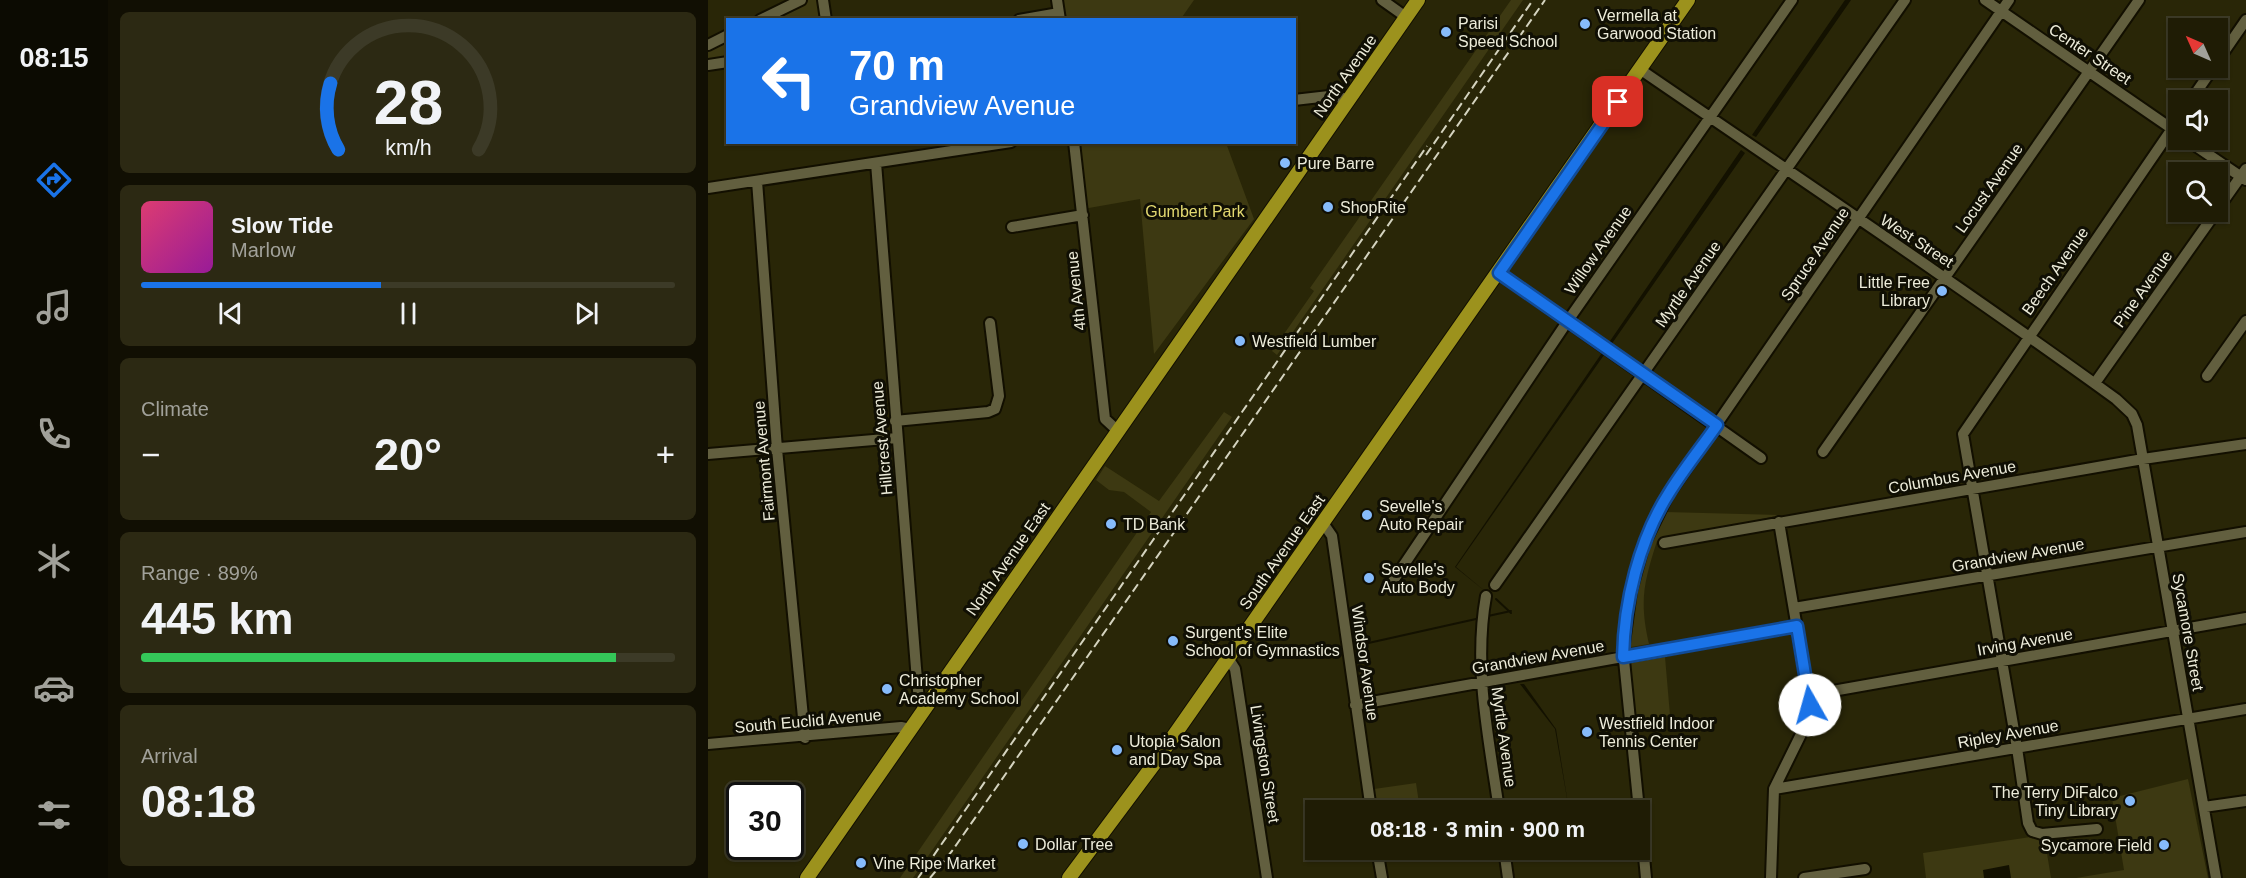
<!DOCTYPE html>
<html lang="en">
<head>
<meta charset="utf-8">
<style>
	body { margin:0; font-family:Arial,sans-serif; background:#2c2913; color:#f1f3f6; height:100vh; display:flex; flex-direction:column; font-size:22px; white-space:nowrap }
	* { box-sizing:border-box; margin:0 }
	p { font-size:20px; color:#a1a19a }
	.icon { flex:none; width:33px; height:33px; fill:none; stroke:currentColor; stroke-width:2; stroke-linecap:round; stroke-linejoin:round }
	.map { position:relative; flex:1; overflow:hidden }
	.panel { display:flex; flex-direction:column; gap:12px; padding:12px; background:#110f03; width:600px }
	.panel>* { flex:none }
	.top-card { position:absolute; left:18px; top:18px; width:570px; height:126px; border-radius:0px; box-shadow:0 2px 4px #0004,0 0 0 2px #3c3a27; background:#1a73e8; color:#fff; overflow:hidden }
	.needle { width:39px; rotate:315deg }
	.tools { position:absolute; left:1460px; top:18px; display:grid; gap:12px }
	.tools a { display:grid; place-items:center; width:60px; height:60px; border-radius:0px; background:#1f1c05; box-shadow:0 2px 4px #0004,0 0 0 2px #3c3a27; font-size:30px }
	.speed { position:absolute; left:18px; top:782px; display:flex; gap:12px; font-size:30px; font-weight:700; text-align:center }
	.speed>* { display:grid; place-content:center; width:78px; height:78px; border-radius:50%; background:#1f1c05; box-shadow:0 2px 4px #0004,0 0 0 2px #3c3a27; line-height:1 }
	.speed .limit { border:3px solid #111; border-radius:9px; background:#fff; color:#111 }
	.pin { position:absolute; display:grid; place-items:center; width:51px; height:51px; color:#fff; margin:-26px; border-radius:12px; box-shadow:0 3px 9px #0006 }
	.me { position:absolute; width:66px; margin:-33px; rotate:353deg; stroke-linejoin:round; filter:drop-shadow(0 0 4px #0008) }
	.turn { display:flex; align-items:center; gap:21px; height:126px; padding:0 24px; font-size:27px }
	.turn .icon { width:78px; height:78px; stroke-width:2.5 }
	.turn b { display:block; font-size:42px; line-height:51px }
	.big { font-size:45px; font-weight:600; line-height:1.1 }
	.panel .card { flex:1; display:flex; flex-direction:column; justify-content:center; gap:9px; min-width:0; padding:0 21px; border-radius:9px; background:#2c2913 }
	.panel .dial { align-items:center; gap:0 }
	.dial svg { height:156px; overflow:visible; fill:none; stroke:#3c3a27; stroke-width:7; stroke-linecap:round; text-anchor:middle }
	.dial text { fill:#f1f3f6; stroke:none }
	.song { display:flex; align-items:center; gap:18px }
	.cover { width:72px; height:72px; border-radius:9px; background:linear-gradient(135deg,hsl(340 70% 55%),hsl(300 70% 35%)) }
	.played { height:6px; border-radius:3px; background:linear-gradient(90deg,#1a73e8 45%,#3c3a27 45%) }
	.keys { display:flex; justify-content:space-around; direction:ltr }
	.heat { display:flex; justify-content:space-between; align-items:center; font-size:33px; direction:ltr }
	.charge { height:9px; border-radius:4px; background:linear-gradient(90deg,#34c759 89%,#3c3a27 0) }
	.trip { position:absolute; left:597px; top:800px; width:345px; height:60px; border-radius:0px; background:#1f1c05; box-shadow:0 2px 4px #0004,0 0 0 2px #3c3a27; font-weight:600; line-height:60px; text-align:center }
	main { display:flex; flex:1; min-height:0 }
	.dock { display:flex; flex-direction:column; width:108px; justify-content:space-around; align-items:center; background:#0c0b02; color:#a1a19a }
	.dock .icon { width:42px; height:42px }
	.dock .current { color:#1a73e8 }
	.dock b { font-size:27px; color:#f1f3f6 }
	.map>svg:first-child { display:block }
	.green { fill:#3d3912 }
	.water { fill:#131100 }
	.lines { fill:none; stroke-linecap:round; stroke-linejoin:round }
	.stream { stroke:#131100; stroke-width:2 }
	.minor-casing { stroke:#120f00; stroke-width:14 }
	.major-casing { stroke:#120f00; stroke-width:16 }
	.minor { stroke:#625f3f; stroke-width:10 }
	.major { stroke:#9c921d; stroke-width:14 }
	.rail { stroke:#d4d3bf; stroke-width:2; stroke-dasharray:9 4.5; stroke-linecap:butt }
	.route-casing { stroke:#114b97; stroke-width:15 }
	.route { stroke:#1a73e8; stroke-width:10 }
	.poi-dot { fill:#86bbfb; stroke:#100f04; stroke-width:2 }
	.labels { text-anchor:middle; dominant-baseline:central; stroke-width:6; stroke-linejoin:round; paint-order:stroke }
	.poi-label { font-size:16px; fill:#edecda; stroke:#100f04; text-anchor:start }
	.street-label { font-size:16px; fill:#edecda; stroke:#100f04 }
	.park-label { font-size:16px; fill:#e3d970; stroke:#100f04 }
</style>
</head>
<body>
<main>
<nav class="dock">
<b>08:15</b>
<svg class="icon current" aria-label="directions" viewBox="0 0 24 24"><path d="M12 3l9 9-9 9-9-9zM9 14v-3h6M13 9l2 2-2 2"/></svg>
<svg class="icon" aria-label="music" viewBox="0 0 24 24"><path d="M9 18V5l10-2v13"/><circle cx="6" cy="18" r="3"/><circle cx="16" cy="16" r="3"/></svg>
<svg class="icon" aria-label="phone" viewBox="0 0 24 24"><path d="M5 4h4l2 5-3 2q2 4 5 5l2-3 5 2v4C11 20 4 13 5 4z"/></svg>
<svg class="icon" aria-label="climate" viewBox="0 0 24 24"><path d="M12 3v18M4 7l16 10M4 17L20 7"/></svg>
<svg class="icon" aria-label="car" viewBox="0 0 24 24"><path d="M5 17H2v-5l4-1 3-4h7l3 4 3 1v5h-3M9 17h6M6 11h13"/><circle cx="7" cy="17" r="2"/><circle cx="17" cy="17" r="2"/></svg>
<svg class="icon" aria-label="filters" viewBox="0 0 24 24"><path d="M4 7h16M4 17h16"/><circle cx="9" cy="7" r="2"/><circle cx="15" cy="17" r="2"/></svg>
</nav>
<section class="panel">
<div class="card dial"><svg viewBox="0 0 100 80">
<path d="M14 69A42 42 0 1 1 86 69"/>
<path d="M14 69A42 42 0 0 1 10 35" stroke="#1a73e8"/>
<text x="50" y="56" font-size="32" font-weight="700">28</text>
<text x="50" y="72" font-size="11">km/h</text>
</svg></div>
<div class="card">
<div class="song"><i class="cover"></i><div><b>Slow Tide</b><p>Marlow</p></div></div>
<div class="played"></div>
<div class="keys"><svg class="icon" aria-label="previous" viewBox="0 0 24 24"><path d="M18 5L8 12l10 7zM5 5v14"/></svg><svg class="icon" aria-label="pause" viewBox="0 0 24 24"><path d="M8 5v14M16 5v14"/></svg><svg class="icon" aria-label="next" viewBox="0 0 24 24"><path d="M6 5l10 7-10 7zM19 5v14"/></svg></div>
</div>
<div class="card"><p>Climate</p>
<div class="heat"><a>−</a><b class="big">20°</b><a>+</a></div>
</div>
<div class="card"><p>Range · 89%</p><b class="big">445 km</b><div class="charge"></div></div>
<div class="card"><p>Arrival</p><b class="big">08:18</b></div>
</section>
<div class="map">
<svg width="1538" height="878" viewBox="0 0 1538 878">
	<rect width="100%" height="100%" fill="#292607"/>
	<path class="green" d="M93,0H115L118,19L52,20Z
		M347,0H486L472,20L350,19Z
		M803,0H815L569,355L564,351L606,291L602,288Z
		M19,35V62L0,65V45Z
		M366,143H518L546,219L446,354L432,199L375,209Z
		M516,412L524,417L205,878H192L443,512L416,492L401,490L388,480L397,466L451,501Z
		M958,512L1073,515L949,541C936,582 931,601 941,644L923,647C924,599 936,554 958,512Z
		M957,657L962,715L927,722L921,663Z
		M1480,779L1500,878H1368L1416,870L1404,798Z
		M708,783L712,810H669L666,789Z
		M1336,835L1343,878H1218L1215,853Z"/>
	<path class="water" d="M1137,0H1143L1048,137L1044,135Z
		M1033,150L1037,153L748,567L778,592L747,567Z
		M812,684H816L848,729L861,810L847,729Z
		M1301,865L1303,878H1276L1275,870Z"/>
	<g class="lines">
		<path class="stream" d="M788,599L803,613
			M780,616L803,611
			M647,646L768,619"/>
		<g class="minor-casing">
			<path id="minor" d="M115,0L118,20
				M349,0L352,20
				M674,0L698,17
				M1277,0L1470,133
				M52,20L93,0
				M311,20L351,13
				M0,45L20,35
				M1509,62L1538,20
				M0,65L20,62
				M933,70C1092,179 1252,286 1408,399L1424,414L1429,425L1508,878
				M586,100L621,96L641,99
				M1483,100L1505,68
				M1479,140L1538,180
				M366,142L397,419L410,431
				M168,163L208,668L211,701L218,706
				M49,181L69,449L97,738
				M0,188L303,142
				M1509,210L1538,169
				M304,227L375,215
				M791,273L1053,458
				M1499,376L1538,321
				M1387,383L1508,212
				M187,421L280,412L287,409L291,396L282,323
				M1115,452L1431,0
				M0,454L189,438
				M615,523L624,536L663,810
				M956,543L1435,459L1538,444
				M685,581L859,322L1084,0
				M787,585L1197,0
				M778,596C765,668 781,739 791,810
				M1086,608L1538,532
				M520,658L527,669L559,878
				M1102,695L1538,618
				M647,705L1089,626
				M0,744L193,727L202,729
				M1066,789L1538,709
				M1496,807L1538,801
				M931,810L915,650L923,591L936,544L960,495L1301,0
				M932,814L938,878
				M1389,829L1334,834L1324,831L1320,823L1309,748L1255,434L1470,120
				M669,849L674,878
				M796,849L800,878
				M1063,878L1066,789L1100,720L1102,705L1071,522
				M1096,878L1157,869"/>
		</g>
		<g class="major-casing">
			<path id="major" d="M99,878L710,0
				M361,878L446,764L980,0"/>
		</g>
		<use href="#minor" class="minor"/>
		<use href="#major" class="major"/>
		<path class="rail" d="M718,155L825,0
			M210,878L719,146
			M222,878L244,851L837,0"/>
	</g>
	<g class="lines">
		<g class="route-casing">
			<path id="route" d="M910,102L791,273L1009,425C993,448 975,470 961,493C931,540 916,603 915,657L1089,626L1102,705"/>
		</g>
		<use href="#route" class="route"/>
	</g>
	<g class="poi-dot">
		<circle cx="877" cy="24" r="6"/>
		<circle cx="738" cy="32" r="6"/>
		<circle cx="577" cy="163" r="6"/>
		<circle cx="620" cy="207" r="6"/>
		<circle cx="1234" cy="291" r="6"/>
		<circle cx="532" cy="341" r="6"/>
		<circle cx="659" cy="515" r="6"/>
		<circle cx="403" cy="524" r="6"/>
		<circle cx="661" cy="578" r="6"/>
		<circle cx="465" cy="641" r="6"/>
		<circle cx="179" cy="689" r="6"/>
		<circle cx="879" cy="732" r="6"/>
		<circle cx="409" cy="750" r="6"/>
		<circle cx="1422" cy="801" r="6"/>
		<circle cx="315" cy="844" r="6"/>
		<circle cx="1456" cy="845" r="6"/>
		<circle cx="153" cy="863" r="6"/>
	</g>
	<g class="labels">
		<g class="poi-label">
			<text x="889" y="15">Vermella at<tspan x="889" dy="18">Garwood Station</tspan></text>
			<text x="750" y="23">Parisi<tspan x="750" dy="18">Speed School</tspan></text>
			<text x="589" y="163">Pure Barre</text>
			<text x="632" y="207">ShopRite</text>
			<text x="1222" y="282" text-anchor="end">Little Free<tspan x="1222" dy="18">Library</tspan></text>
			<text x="544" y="341">Westfield Lumber</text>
			<text x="671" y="506">Sevelle's<tspan x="671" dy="18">Auto Repair</tspan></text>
			<text x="415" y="524">TD Bank</text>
			<text x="673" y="569">Sevelle's<tspan x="673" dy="18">Auto Body</tspan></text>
			<text x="477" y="632">Surgent's Elite<tspan x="477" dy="18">School of Gymnastics</tspan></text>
			<text x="191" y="680">Christopher<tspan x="191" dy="18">Academy School</tspan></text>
			<text x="891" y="723">Westfield Indoor<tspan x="891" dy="18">Tennis Center</tspan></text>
			<text x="421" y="741">Utopia Salon<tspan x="421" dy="18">and Day Spa</tspan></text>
			<text x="1410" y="792" text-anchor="end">The Terry DiFalco<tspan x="1410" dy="18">Tiny Library</tspan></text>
			<text x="327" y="844">Dollar Tree</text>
			<text x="1444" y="845" text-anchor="end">Sycamore Field</text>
			<text x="165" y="863">Vine Ripe Market</text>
		</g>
		<g class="street-label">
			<text transform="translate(1382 54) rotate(34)">Center Street</text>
			<text transform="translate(637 76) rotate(-55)">North Avenue</text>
			<text transform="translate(1281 188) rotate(-55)">Locust Avenue</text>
			<text transform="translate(1209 241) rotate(33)">West Street</text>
			<text transform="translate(890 250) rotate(-55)">Willow Avenue</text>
			<text transform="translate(1107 254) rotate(-56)">Spruce Avenue</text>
			<text transform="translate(1347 271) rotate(-55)">Beech Avenue</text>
			<text transform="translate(980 284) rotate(-55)">Myrtle Avenue</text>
			<text transform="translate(1435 289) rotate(-55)">Pine Avenue</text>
			<text transform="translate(368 291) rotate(-96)">4th Avenue</text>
			<text transform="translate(174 438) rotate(-95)">Hillcrest Avenue</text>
			<text transform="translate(56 461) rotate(-95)">Fairmont Avenue</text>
			<text transform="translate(1244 477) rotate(-10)">Columbus Avenue</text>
			<text transform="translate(574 552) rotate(-55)">South Avenue East</text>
			<text transform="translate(1310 555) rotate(-10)">Grandview Avenue</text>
			<text transform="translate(300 559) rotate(-55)">North Avenue East</text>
			<text transform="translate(1480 632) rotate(80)">Sycamore Street</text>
			<text transform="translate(1317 642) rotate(-10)">Irving Avenue</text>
			<text transform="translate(830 657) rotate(-10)">Grandview Avenue</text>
			<text transform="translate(657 663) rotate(82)">Windsor Avenue</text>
			<text transform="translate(100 721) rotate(-5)">South Euclid Avenue</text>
			<text transform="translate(1300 734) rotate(-10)">Ripley Avenue</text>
			<text transform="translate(796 737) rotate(82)">Myrtle Avenue</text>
			<text transform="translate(557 764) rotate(81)">Livingston Street</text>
		</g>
		<g class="park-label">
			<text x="487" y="211">Gumbert Park</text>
		</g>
	</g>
</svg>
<div class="tools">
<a><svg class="needle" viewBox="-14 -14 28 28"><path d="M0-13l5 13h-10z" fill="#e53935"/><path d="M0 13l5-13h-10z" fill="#a1a19a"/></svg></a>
<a><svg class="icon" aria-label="sound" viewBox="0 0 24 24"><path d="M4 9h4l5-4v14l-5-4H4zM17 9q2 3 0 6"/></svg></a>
<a><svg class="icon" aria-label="search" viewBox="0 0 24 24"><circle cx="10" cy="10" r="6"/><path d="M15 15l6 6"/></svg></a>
</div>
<div class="speed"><div class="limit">30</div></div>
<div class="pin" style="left:910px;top:102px;background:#d93025"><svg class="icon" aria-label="arrive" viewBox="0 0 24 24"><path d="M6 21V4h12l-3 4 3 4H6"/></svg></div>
<svg class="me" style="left:1102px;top:705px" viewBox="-20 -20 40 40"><circle r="19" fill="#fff"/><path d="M0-13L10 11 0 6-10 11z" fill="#1a73e8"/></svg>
<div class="trip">08:18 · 3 min · 900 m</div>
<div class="top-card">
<div class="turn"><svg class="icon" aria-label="left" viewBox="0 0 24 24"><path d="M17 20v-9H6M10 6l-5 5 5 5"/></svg><div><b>70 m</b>Grandview Avenue</div></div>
</div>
</div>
</main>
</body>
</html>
